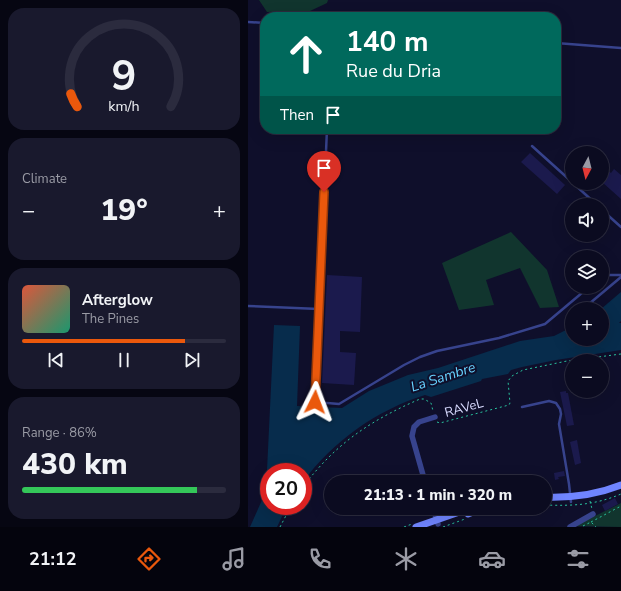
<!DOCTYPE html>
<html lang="en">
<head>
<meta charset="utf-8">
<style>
	body { margin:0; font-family:"Nunito Sans",sans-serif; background:#19192d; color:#f1f3f6; height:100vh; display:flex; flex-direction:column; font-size:15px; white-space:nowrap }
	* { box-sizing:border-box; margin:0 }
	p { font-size:13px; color:#9a9ba5 }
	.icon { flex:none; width:22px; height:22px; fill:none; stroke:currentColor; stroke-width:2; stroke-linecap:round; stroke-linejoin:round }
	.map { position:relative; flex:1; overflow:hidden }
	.panel { display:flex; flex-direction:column; gap:8px; padding:8px; background:#060612; width:248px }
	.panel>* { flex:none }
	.hud { position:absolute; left:12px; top:12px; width:301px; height:122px; border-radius:16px; box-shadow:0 4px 16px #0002,0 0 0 1px #2b2b3e; background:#00695c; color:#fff; overflow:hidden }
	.needle { width:26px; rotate:187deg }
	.buttons { position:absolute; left:317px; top:146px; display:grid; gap:8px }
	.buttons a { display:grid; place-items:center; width:44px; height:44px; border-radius:50%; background:#0b0b20; box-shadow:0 4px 16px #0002,0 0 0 1px #2b2b3e; font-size:20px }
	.speed { position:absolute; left:12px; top:463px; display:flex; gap:8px; font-size:20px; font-weight:700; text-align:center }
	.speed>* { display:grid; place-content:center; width:52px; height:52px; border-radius:50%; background:#0b0b20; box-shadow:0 4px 16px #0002,0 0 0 1px #2b2b3e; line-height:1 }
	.speed .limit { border:6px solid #d22; background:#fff; color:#111 }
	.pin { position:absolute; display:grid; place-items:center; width:34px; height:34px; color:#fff; margin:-41px -17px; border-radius:50% 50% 50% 0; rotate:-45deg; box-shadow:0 0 4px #0007 }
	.pin .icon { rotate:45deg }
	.me { position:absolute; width:44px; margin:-22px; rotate:3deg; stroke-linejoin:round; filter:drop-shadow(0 0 3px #0008) }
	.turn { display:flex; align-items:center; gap:14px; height:84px; padding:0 20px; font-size:18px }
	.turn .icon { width:52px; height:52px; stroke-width:2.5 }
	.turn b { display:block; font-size:28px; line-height:34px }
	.then { display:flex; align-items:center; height:38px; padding:0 20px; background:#0003; gap:8px; font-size:15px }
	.big { font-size:30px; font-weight:800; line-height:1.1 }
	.panel .tile { flex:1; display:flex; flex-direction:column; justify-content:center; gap:6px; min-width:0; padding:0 14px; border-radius:16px; background:#19192d }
	.panel .dial { align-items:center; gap:0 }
	.dial svg { height:104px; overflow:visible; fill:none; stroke:#2b2b3e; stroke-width:7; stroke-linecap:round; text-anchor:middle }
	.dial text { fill:#f1f3f6; stroke:none }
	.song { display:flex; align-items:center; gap:12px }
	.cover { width:48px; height:48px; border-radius:6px; background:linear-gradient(135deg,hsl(10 70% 55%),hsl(160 70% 35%)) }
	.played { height:4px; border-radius:2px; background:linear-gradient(90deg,#ea580c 80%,#2b2b3e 80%) }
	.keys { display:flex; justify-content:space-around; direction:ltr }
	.heat { display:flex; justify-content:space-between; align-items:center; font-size:22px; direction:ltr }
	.charge { height:6px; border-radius:3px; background:linear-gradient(90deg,#34c759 86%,#2b2b3e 0) }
	.trip { position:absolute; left:76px; top:475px; width:228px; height:40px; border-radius:20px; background:#0b0b20; box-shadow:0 4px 16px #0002,0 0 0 1px #2b2b3e; font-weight:800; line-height:40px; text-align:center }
	.tabs { display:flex; height:64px; justify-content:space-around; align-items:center; background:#04040d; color:#9a9ba5 }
	.tabs .icon { width:28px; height:28px }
	.tabs .selected { color:#ea580c }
	.tabs b { font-size:18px; color:#f1f3f6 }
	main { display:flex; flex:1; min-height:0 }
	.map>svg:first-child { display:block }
	.green { fill:#11352e }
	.water { fill:#072c4c }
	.building { fill:#1b1a4d }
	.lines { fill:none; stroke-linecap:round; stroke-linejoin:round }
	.path { stroke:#28c49f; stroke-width:1; stroke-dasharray:2 3; stroke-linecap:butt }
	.service { stroke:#37438d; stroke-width:2.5 }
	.minor { stroke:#37438d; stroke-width:5.5 }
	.secondary { stroke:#7085ff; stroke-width:7 }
	.route-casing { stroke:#983908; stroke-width:10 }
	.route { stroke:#ea580c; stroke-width:7 }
	.labels { text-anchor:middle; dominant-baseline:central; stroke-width:4; stroke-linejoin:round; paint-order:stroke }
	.street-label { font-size:13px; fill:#d9dbff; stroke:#0f0f2b }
	.water-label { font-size:14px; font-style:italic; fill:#67d3ff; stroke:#0f0f2b }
</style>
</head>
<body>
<main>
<section class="panel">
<div class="tile dial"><svg viewBox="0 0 100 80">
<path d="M14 69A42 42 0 1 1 86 69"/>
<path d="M14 69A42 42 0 0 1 9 59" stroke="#ea580c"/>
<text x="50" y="56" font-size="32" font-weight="700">9</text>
<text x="50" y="72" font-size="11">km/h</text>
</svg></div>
<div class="tile"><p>Climate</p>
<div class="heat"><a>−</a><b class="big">19°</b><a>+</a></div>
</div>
<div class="tile">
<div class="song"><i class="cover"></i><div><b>Afterglow</b><p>The Pines</p></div></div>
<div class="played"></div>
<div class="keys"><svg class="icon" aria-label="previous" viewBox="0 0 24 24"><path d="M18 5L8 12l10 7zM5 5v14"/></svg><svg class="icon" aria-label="pause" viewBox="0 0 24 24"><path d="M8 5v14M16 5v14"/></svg><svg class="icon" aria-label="next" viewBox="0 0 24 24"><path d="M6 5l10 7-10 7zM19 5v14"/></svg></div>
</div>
<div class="tile"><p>Range · 86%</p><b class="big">430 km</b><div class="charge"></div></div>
</section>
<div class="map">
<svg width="373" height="527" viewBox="0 0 373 527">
	<rect width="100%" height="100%" fill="#0f0f2b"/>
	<path class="green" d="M11,0H80L79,3L62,11L19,12Z
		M263,232L299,270L311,307L292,308L272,268L238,280L246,305L211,310L194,263Z
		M373,503V527L327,526Z"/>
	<path class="water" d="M373,292V321L371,323H373V350L308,360L274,367L263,370L260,374L234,379L233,381L183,397L177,395C129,410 85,441 55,482V472H21V506H39L29,527H2L18,491L26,325L52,326L49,406L94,408L121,391L160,375L190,368L272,341L306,336L324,327V339H354V309H353Z"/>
	<path class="building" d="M282,153L317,185L309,194L273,162Z
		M354,166L363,173L366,169L373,175V199L354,182Z
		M79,275L114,277L112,332L92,331V352L108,353L106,385L74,383Z
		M318,391V393H320L326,425L319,426L312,392Z
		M329,440L333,463L327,465L322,442Z
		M316,471L317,476L310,477L311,479L307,480L306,473Z
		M367,498L370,504L357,511L354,505Z"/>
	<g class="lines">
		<path class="path" d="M189,422L192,423L261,405L262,403L260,381L264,376L275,370L319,361L373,354
			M55,487C87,444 123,420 172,399H176L183,403L185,411
			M342,501L344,509
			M297,505C325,506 347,505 373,494
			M239,512L255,508
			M343,522L373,506
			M335,526L343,522L348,527
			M32,527L43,506
			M156,527L164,524
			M195,527L217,519"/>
		<path class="service" d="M0,22L17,23
			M308,43L373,48
			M284,146L324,182
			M325,183L349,205
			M354,210L373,227
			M354,277L358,275H373
			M0,306L71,309L79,129
			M71,309L67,402L91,404L156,365L172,357L189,351L251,338L297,324L341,287
			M335,309L373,277
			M274,407L301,401L308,403L312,409L313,414L311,424L321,484L323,502"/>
		<path class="minor" d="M177,482L164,436L166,427L171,422L187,417
			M185,508L190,524
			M322,527L345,514"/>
		<path class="secondary" d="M297,497C324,498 348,495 373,485
			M220,514L235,508
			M168,527L223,508"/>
	</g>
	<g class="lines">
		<g class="route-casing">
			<path id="route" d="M67,402L76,192"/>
		</g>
		<use href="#route" class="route"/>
	</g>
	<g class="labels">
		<g class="street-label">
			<text transform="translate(216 408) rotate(-15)">RAVeL</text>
		</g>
		<g class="water-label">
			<text transform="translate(195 377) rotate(-18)">La Sambre</text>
		</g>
	</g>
</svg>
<div class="buttons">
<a><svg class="needle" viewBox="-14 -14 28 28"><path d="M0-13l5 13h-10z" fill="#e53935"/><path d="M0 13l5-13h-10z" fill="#9a9ba5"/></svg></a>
<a><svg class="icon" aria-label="sound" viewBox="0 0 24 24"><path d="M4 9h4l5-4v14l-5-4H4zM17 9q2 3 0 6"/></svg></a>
<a><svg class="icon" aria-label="layers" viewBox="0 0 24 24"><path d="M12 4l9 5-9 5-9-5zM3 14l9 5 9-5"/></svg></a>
<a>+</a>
<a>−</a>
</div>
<div class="speed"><div class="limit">20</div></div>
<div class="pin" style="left:76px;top:192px;background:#d93025"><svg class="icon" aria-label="arrive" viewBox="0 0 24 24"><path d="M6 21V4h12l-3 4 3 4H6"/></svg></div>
<svg class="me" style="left:67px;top:402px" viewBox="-20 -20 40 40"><path d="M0-17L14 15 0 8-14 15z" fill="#ea580c" stroke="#fff" stroke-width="4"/></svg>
<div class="trip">21:13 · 1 min · 320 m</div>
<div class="hud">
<div class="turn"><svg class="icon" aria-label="ahead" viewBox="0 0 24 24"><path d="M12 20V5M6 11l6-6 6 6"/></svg><div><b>140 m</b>Rue du Dria</div></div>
<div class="then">Then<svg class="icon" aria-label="arrive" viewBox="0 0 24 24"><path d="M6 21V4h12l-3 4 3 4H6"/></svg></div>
</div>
</div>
</main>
<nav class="tabs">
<b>21:12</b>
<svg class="icon selected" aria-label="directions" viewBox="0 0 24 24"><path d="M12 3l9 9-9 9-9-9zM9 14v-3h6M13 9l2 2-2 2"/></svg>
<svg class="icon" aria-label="music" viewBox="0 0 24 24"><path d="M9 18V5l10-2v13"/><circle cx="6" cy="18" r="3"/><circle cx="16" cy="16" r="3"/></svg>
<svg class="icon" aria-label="phone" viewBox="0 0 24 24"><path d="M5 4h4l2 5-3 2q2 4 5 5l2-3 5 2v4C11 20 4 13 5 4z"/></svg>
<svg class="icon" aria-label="climate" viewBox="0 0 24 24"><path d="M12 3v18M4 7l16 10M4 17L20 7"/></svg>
<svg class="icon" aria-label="car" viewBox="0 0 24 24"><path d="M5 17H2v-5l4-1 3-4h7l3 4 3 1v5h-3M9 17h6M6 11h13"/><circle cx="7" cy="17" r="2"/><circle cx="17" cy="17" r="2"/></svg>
<svg class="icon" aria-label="filters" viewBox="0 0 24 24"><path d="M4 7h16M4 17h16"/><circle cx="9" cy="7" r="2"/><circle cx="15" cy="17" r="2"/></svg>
</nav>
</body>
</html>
